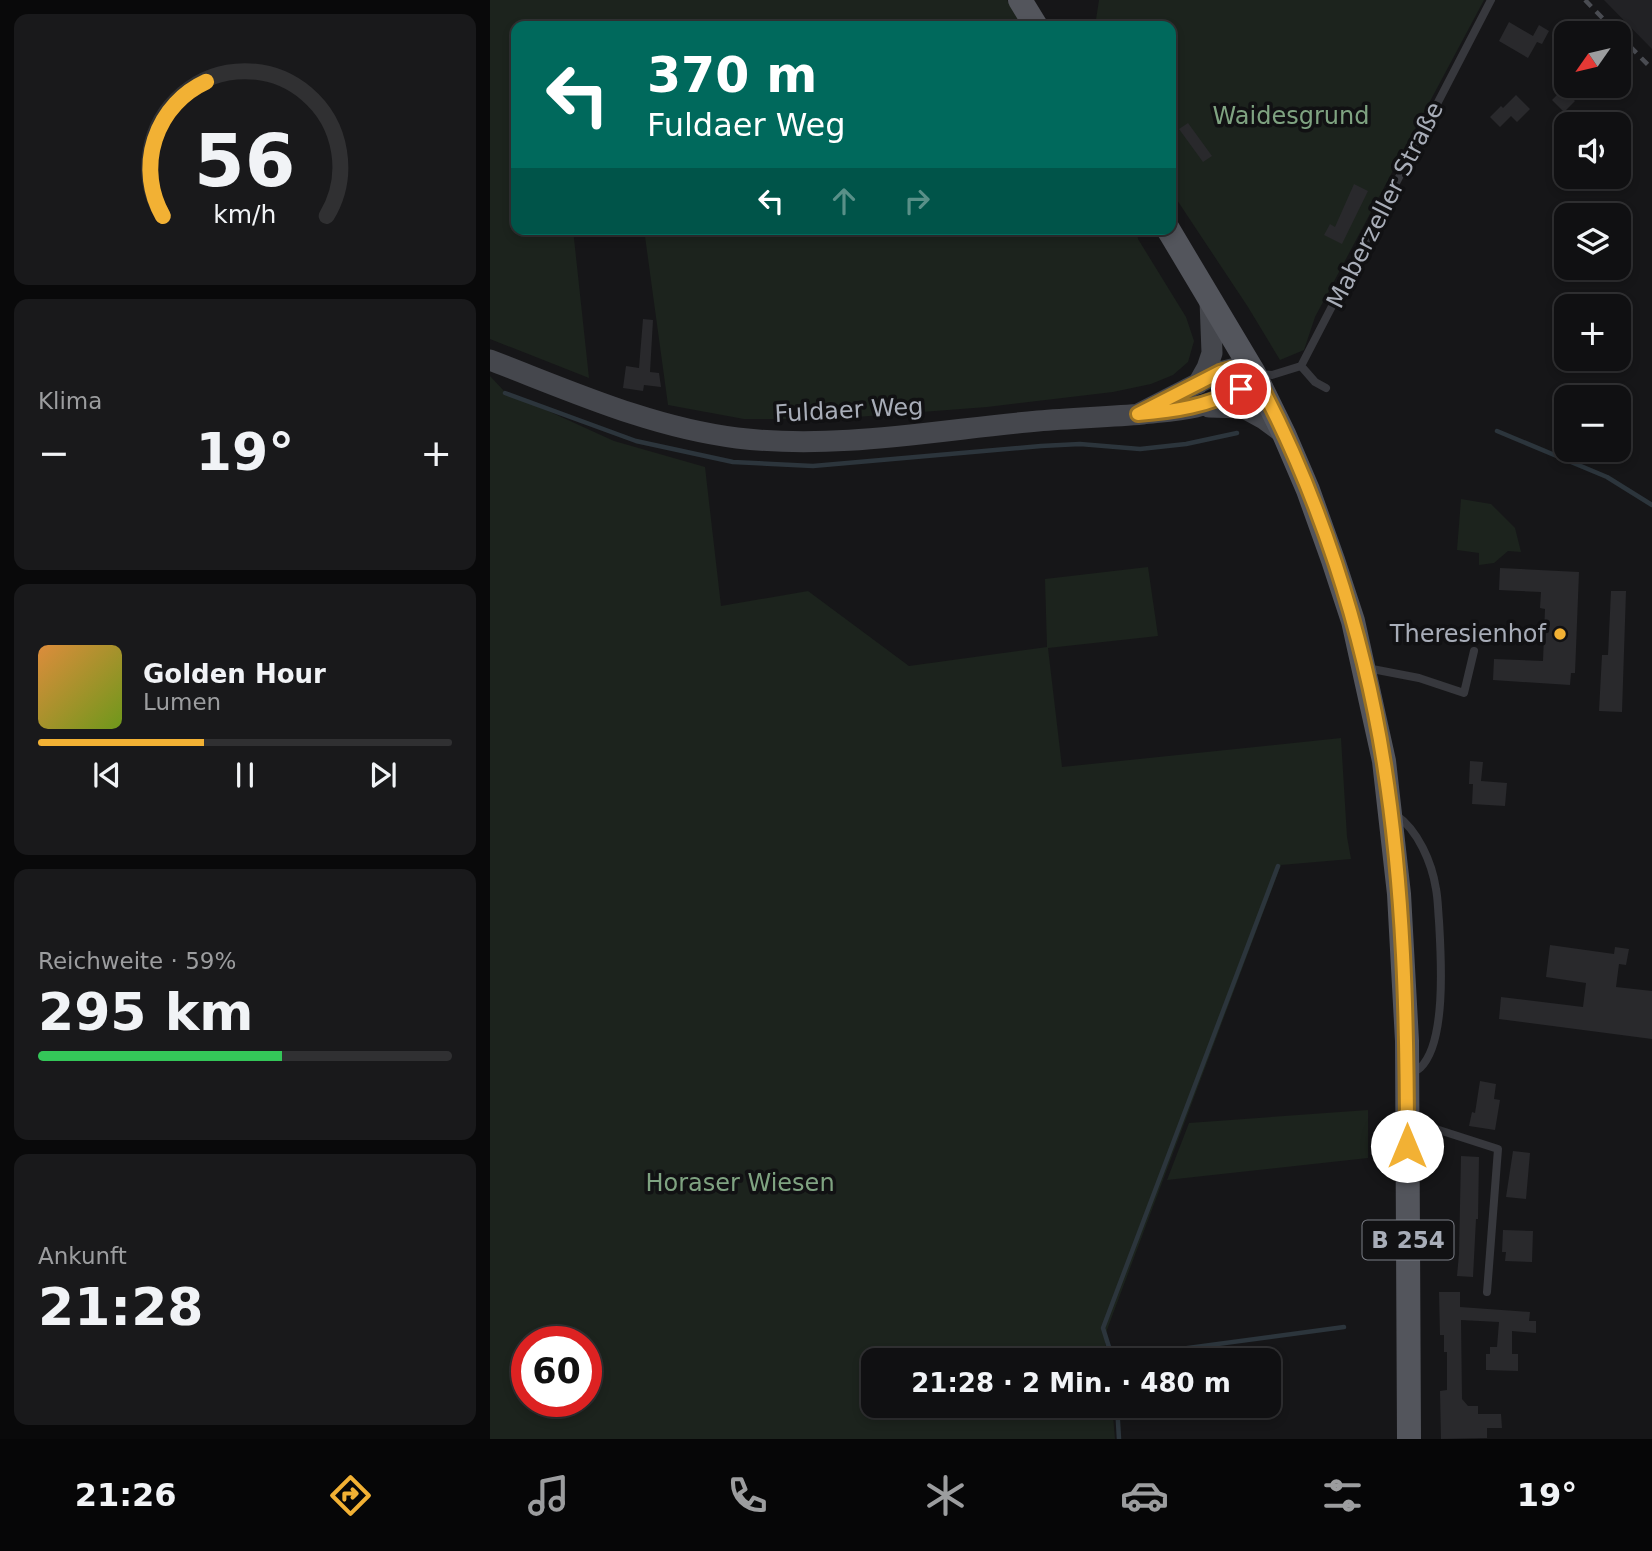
<!DOCTYPE html>
<html lang="de">
<head>
<meta charset="utf-8">
<style>
	body { margin:0; font-family:"DejaVu Sans",sans-serif; background:#19191b; color:#f1f3f6; height:100vh; display:flex; flex-direction:column; font-size:26px; white-space:nowrap }
	* { box-sizing:border-box; margin:0 }
	p { font-size:23px; color:#9c9d9f }
	.icon { flex:none; width:38px; height:38px; fill:none; stroke:currentColor; stroke-width:2; stroke-linecap:round; stroke-linejoin:round }
	.map { position:relative; flex:1; overflow:hidden }
	.panel { display:flex; flex-direction:column; gap:14px; padding:14px; background:#09090a; width:490px }
	.panel>* { flex:none }
	.hud { position:absolute; left:21px; top:21px; width:665px; height:214px; border-radius:14px; box-shadow:0 4px 10px #0003,0 0 0 2px #303032; background:#00695c; color:#fff; overflow:hidden }
	.needle { width:46px; rotate:236deg }
	.controls { position:absolute; left:1064px; top:21px; display:grid; gap:14px }
	.controls a { display:grid; place-items:center; width:77px; height:77px; border-radius:14px; background:#101012; box-shadow:0 4px 10px #0003,0 0 0 2px #303032; font-size:35px }
	.speed { position:absolute; left:21px; top:1326px; display:flex; gap:14px; font-size:35px; font-weight:700; text-align:center }
	.speed>* { display:grid; place-content:center; width:91px; height:91px; border-radius:50%; background:#101012; box-shadow:0 4px 10px #0003,0 0 0 2px #303032; line-height:1 }
	.speed .limit { border:10px solid #d22; background:#fff; color:#111 }
	.pin { position:absolute; display:grid; place-items:center; width:60px; height:60px; color:#fff; margin:-30px; border:4px solid #fff; border-radius:50%; box-shadow:0 2px 7px #0007 }
	.me { position:absolute; width:77px; margin:-38px; rotate:0deg; stroke-linejoin:round; filter:drop-shadow(0 0 5px #0008) }
	.turn { display:flex; align-items:center; gap:24px; height:147px; padding:0 21px; font-size:32px }
	.turn .icon { width:91px; height:91px; stroke-width:2.5 }
	.turn b { display:block; font-size:49px; line-height:60px }
	.lanes { display:flex; align-items:center; height:66px; padding:0 21px; background:#0003; justify-content:center; gap:35px; direction:ltr }
	.lanes .off { opacity:.35 }
	.big { font-size:52px; font-weight:700; line-height:1.1 }
	.panel .card { flex:1; display:flex; flex-direction:column; justify-content:center; gap:10px; min-width:0; padding:0 24px; border-radius:14px; background:#19191b }
	.panel .dial { align-items:center; gap:0 }
	.dial svg { height:182px; overflow:visible; fill:none; stroke:#303032; stroke-width:7; stroke-linecap:round; text-anchor:middle }
	.dial text { fill:#f1f3f6; stroke:none }
	.song { display:flex; align-items:center; gap:21px }
	.cover { width:84px; height:84px; border-radius:10px; background:linear-gradient(135deg,hsl(30 70% 55%),hsl(80 70% 35%)) }
	.played { height:7px; border-radius:4px; background:linear-gradient(90deg,#f2b134 40%,#303032 40%) }
	.keys { display:flex; justify-content:space-around; direction:ltr }
	.heat { display:flex; justify-content:space-between; align-items:center; font-size:38px; direction:ltr }
	.charge { height:10px; border-radius:5px; background:linear-gradient(90deg,#34c759 59%,#303032 0) }
	.trip { position:absolute; left:371px; top:1348px; width:420px; height:70px; border-radius:14px; background:#101012; box-shadow:0 4px 10px #0003,0 0 0 2px #303032; font-weight:700; line-height:70px; text-align:center }
	.menu { display:flex; height:112px; justify-content:space-around; align-items:center; background:#060607; color:#9c9d9f }
	.menu .icon { width:49px; height:49px }
	.menu .current { color:#f2b134 }
	.menu b { font-size:32px; color:#f1f3f6 }
	main { display:flex; flex:1; min-height:0 }
	.map>svg:first-child { display:block }
	.built { fill:#222225 }
	.green { fill:#1c231d; fill-rule:evenodd }
	.lines { fill:none; stroke-linecap:round; stroke-linejoin:round }
	.stream { stroke:#2c353c; stroke-width:4.5 }
	.building { fill:#29292c }
	.service { stroke:#37383d; stroke-width:8 }
	.secondary { stroke:#45474d; stroke-width:21 }
	.primary { stroke:#53555c; stroke-width:24 }
	.rail { stroke:#4a4c52; stroke-width:4.5; stroke-dasharray:9 7; stroke-linecap:butt }
	.route-casing { stroke:#9d7322; stroke-width:18 }
	.route { stroke:#f2b134; stroke-width:12 }
	.poi-dot { fill:#f2b134; stroke:#111113; stroke-width:2.5 }
	.labels { text-anchor:middle; dominant-baseline:central; stroke-width:7; stroke-linejoin:round; paint-order:stroke }
	.shield { fill:#111113; stroke:#7b7e86; stroke-width:2 }
	.shield-label { font-size:23px; font-weight:bold; fill:#a8adb8 }
	.park-label { font-size:24px; fill:#7fa381; stroke:#111113 }
	.street-label { font-size:24px; fill:#a8adb8; stroke:#111113 }
	.poi-label { font-size:24px; fill:#a8adb8; stroke:#111113; text-anchor:end }
</style>
</head>
<body>
<main>
<section class="panel">
<div class="card dial"><svg viewBox="0 0 100 80">
<path d="M14 69A42 42 0 1 1 86 69"/>
<path d="M14 69A42 42 0 0 1 33 10" stroke="#f2b134"/>
<text x="50" y="56" font-size="32" font-weight="700">56</text>
<text x="50" y="72" font-size="11">km/h</text>
</svg></div>
<div class="card"><p>Klima</p>
<div class="heat"><a>−</a><b class="big">19°</b><a>+</a></div>
</div>
<div class="card">
<div class="song"><i class="cover"></i><div><b>Golden Hour</b><p>Lumen</p></div></div>
<div class="played"></div>
<div class="keys"><svg class="icon" aria-label="previous" viewBox="0 0 24 24"><path d="M18 5L8 12l10 7zM5 5v14"/></svg><svg class="icon" aria-label="pause" viewBox="0 0 24 24"><path d="M8 5v14M16 5v14"/></svg><svg class="icon" aria-label="next" viewBox="0 0 24 24"><path d="M6 5l10 7-10 7zM19 5v14"/></svg></div>
</div>
<div class="card"><p>Reichweite · 59%</p><b class="big">295 km</b><div class="charge"></div></div>
<div class="card"><p>Ankunft</p><b class="big">21:28</b></div>
</section>
<div class="map">
<svg width="1162" height="1439" viewBox="0 0 1162 1439">
	<rect width="100%" height="100%" fill="#161618"/>
	<path class="built" d="M1114,0H1162V49Z"/>
	<path class="green" d="M0,0H517L533,26H26V229H83L99,378L0,339Z
		M609,0H994L825,317L814,350L790,360L758,307L681,191V26H605Z
		M154,229H647L648,239L696,317L704,341L698,362L683,375L661,384L623,392L497,407L340,419H254L178,405Z
		M0,376L14,391L124,441L215,467L231,606L318,591L419,666L557,647L555,579L658,567L668,636L558,648L572,767L851,738L857,837L861,859L791,865L615,1335L617,1360H383V1405H622L625,1439H0ZM96,1342V1402H37V1342Z
		M971,499L1001,504L1025,528L1031,552L1018,551L1004,563L989,565V553L967,550Z
		M878,1110V1158L677,1180L699,1123Z"/>
	<g class="lines">
		<path class="stream" d="M15,393L146,441L243,462L323,466L551,446L590,444L650,449L696,444L747,433
			M1007,431L1117,477L1162,505
			M623,1358L854,1327
			M623,1360L613,1328L788,866
			M627,1405L629,1439"/>
	</g>
	<path class="building" d="M1019,22L1043,36L1049,25L1059,31L1052,44L1047,42L1038,58L1009,41Z
		M1073,89L1085,101L1074,112L1062,100Z
		M1026,95L1040,109L1027,122L1021,116L1010,127L1000,117L1011,106L1013,108Z
		M698,123L722,156L713,162L689,129Z
		M864,184L878,191L852,244L834,235L840,224L845,227Z
		M153,319L163,320L160,372L169,373L171,387L154,385L153,391L133,388L136,366L149,368Z
		M1010,568L1089,572L1085,673H1081L1080,685L1003,680L1004,659L1053,661L1055,609L1050,608L1051,592L1009,590Z
		M1121,591H1136L1132,712L1109,711L1112,655H1118Z
		M980,761L993,762L991,781L1017,783L1015,806L982,804L983,784H979Z
		M1060,945L1124,954L1125,947L1139,949L1136,965L1129,964L1126,987L1162,991V1039L1009,1019L1011,997L1093,1007L1096,983L1056,977Z
		M990,1081L1006,1084L1004,1099L1010,1100L1005,1130L979,1126L982,1112L985,1113Z
		M1023,1151L1040,1153L1036,1199L1016,1197Z
		M971,1156L989,1157L988,1219H986L983,1277L967,1276L969,1254Z
		M1013,1230L1043,1231L1042,1262L1015,1261L1016,1252H1012Z
		M949,1292H970V1307L1040,1312L1039,1321H1046V1333L1022,1331V1354H1028V1371L996,1370V1354H1000V1347H1007L1009,1322L971,1320L972,1399L978,1406H988V1414H1011L1012,1428H997V1438L951,1439L950,1391L957,1390V1352H954V1335H950Z"/>
	<g class="lines">
		<path class="service" d="M811,366L825,382L836,388
			M770,374L782,375L811,366L1001,0
			M877,668L929,678L974,693L984,651
			M906,815C928,830 942,863 946,889C948,899 948,911 949,921C951,956 957,1043 930,1068C927,1071 924,1071 920,1072
			M921,1121L1008,1149L997,1292"/>
		<path class="secondary" d="M0,360C81,391 160,427 247,438C347,450 448,430 548,421C583,418 618,417 653,414C671,412 689,411 706,407C718,404 740,396 750,389C755,385 760,378 764,373L742,369L730,372L648,414
			M708,384L717,368L722,353L720,300
			M719,407L754,408L774,419L794,434"/>
		<path class="primary" d="M530,0L546,26
			M678,229L764,373L794,434L818,490L843,560L863,621L894,761L909,894L917,1041L919,1439"/>
		<path class="rail" d="M1095,0L1127,33
			M1129,35L1162,69"/>
	</g>
	<g class="lines">
		<g class="route-casing">
			<path id="route" d="M751,389C716,406 687,411 648,414L730,372L741,369L764,373C828,492 873,630 894,764C914,890 917,1019 917,1146"/>
		</g>
		<use href="#route" class="route"/>
	</g>
	<circle class="poi-dot" cx="1070" cy="634" r="7"/>
	<g class="labels">
		<rect class="shield" x="872.5" y="1220.5" width="91" height="39" rx="5"/>
		<g class="shield-label">
			<text x="918" y="1240">B 254</text>
		</g>
		<g class="park-label">
			<text x="801" y="116">Waidesgrund</text>
			<text x="250" y="1183">Horaser Wiesen</text>
		</g>
		<g class="street-label">
			<text transform="translate(895 205) rotate(-63)">Maberzeller Straße</text>
			<text transform="translate(359 410) rotate(-3)">Fuldaer Weg</text>
		</g>
		<g class="poi-label">
			<text x="1056" y="634">Theresienhof</text>
		</g>
	</g>
</svg>
<div class="controls">
<a><svg class="needle" viewBox="-14 -14 28 28"><path d="M0-13l5 13h-10z" fill="#e53935"/><path d="M0 13l5-13h-10z" fill="#9c9d9f"/></svg></a>
<a><svg class="icon" aria-label="sound" viewBox="0 0 24 24"><path d="M4 9h4l5-4v14l-5-4H4zM17 9q2 3 0 6"/></svg></a>
<a><svg class="icon" aria-label="layers" viewBox="0 0 24 24"><path d="M12 4l9 5-9 5-9-5zM3 14l9 5 9-5"/></svg></a>
<a>+</a>
<a>−</a>
</div>
<div class="speed"><div class="limit">60</div></div>
<div class="pin" style="left:751px;top:389px;background:#d93025"><svg class="icon" aria-label="arrive" viewBox="0 0 24 24"><path d="M6 21V4h12l-3 4 3 4H6"/></svg></div>
<svg class="me" style="left:917px;top:1146px" viewBox="-20 -20 40 40"><circle r="19" fill="#fff"/><path d="M0-13L10 11 0 6-10 11z" fill="#f2b134"/></svg>
<div class="trip">21:28 · 2 Min. · 480 m</div>
<div class="hud">
<div class="turn"><svg class="icon" aria-label="left" viewBox="0 0 24 24"><path d="M17 20v-9H6M10 6l-5 5 5 5"/></svg><div><b>370 m</b>Fuldaer Weg</div></div>
<div class="lanes"><svg class="icon" aria-label="left" viewBox="0 0 24 24"><path d="M17 20v-9H6M10 6l-5 5 5 5"/></svg><svg class="icon off" aria-label="ahead" viewBox="0 0 24 24"><path d="M12 20V5M6 11l6-6 6 6"/></svg><svg class="icon off" aria-label="right" viewBox="0 0 24 24"><path d="M7 20v-9h11M14 6l5 5-5 5"/></svg></div>
</div>
</div>
</main>
<nav class="menu">
<b>21:26</b>
<svg class="icon current" aria-label="directions" viewBox="0 0 24 24"><path d="M12 3l9 9-9 9-9-9zM9 14v-3h6M13 9l2 2-2 2"/></svg>
<svg class="icon" aria-label="music" viewBox="0 0 24 24"><path d="M9 18V5l10-2v13"/><circle cx="6" cy="18" r="3"/><circle cx="16" cy="16" r="3"/></svg>
<svg class="icon" aria-label="phone" viewBox="0 0 24 24"><path d="M5 4h4l2 5-3 2q2 4 5 5l2-3 5 2v4C11 20 4 13 5 4z"/></svg>
<svg class="icon" aria-label="climate" viewBox="0 0 24 24"><path d="M12 3v18M4 7l16 10M4 17L20 7"/></svg>
<svg class="icon" aria-label="car" viewBox="0 0 24 24"><path d="M5 17H2v-5l4-1 3-4h7l3 4 3 1v5h-3M9 17h6M6 11h13"/><circle cx="7" cy="17" r="2"/><circle cx="17" cy="17" r="2"/></svg>
<svg class="icon" aria-label="filters" viewBox="0 0 24 24"><path d="M4 7h16M4 17h16"/><circle cx="9" cy="7" r="2"/><circle cx="15" cy="17" r="2"/></svg>
<b>19°</b>
</nav>
</body>
</html>
